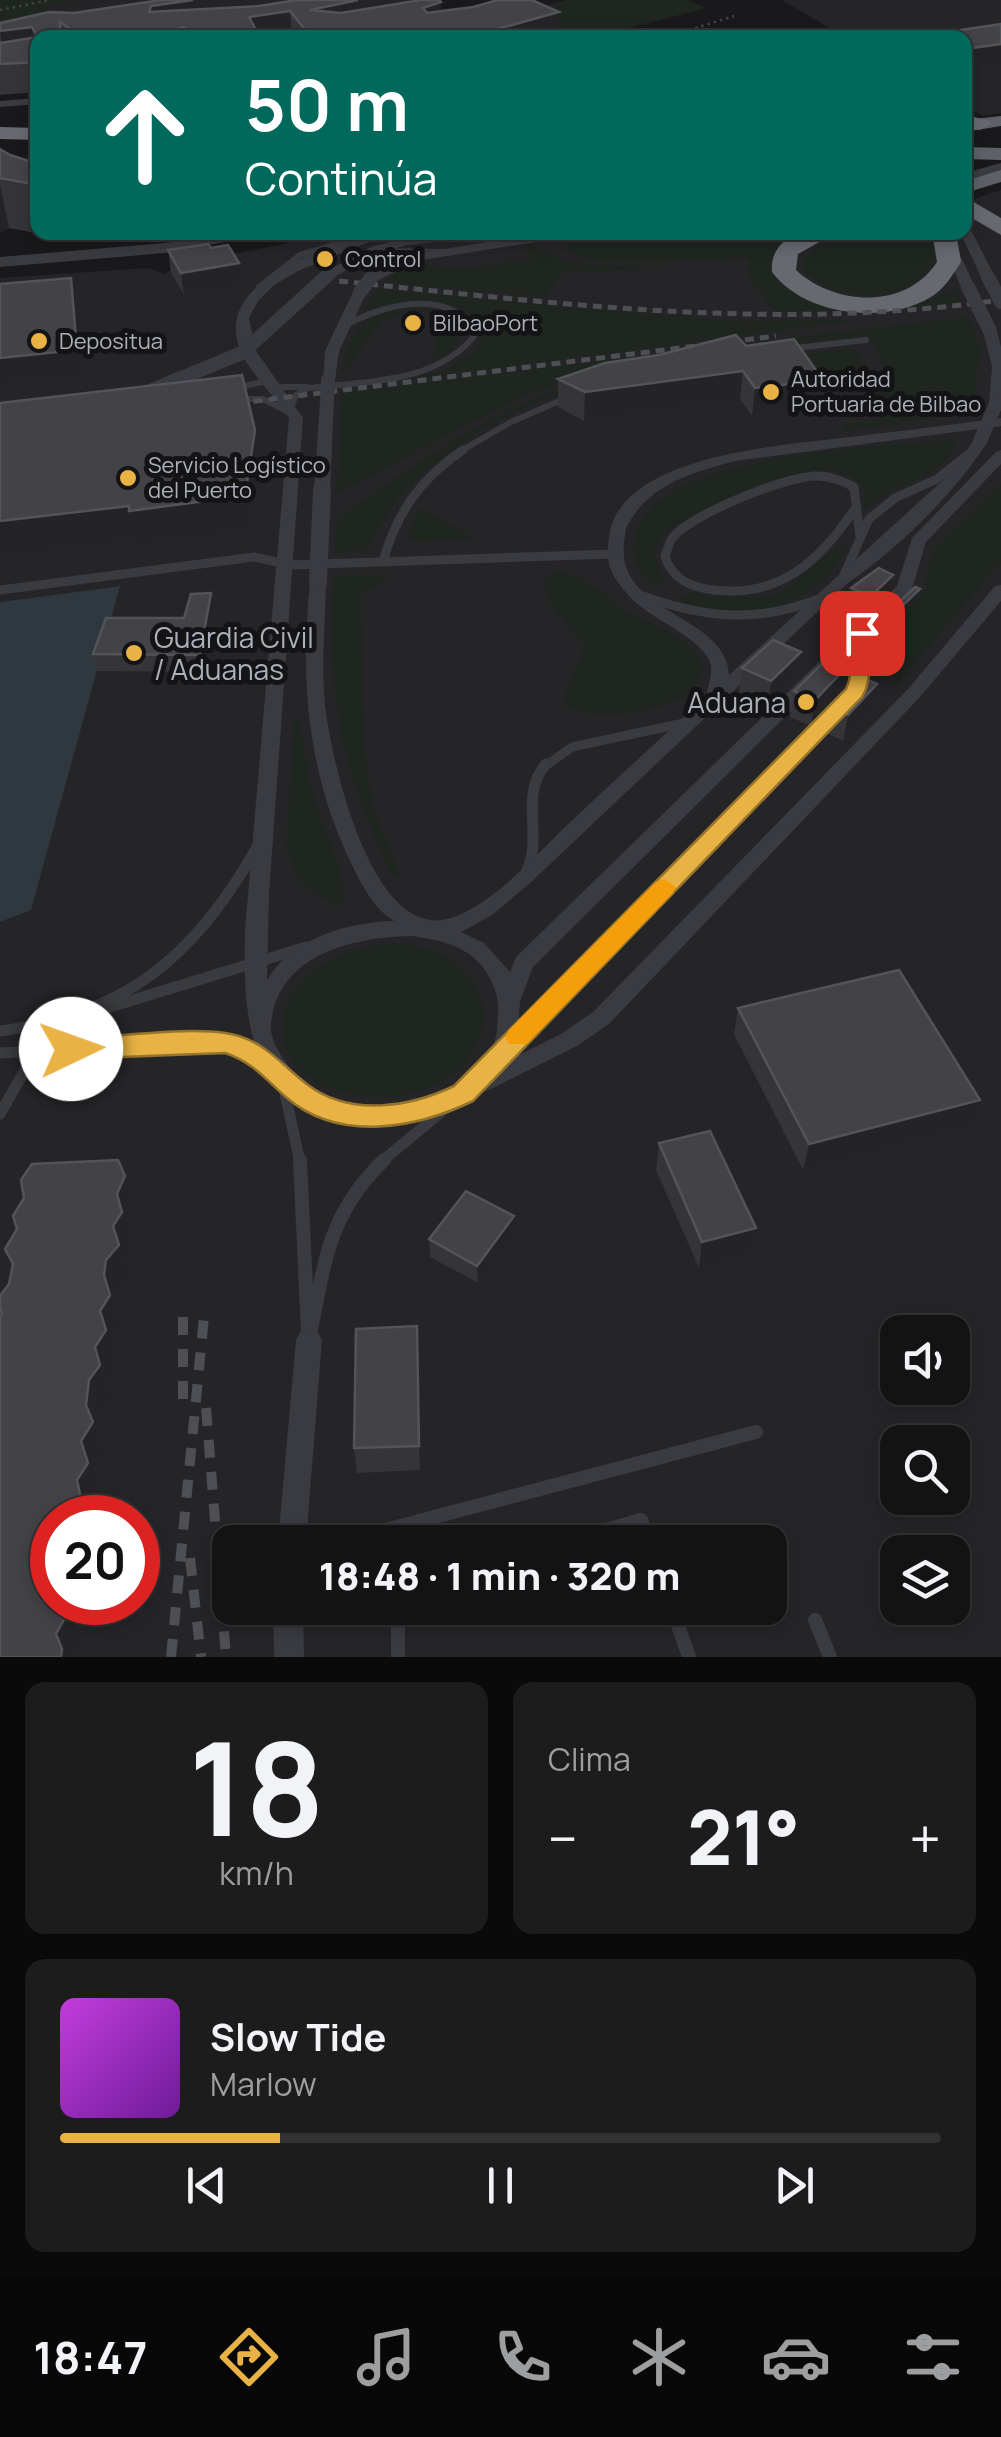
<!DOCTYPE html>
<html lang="es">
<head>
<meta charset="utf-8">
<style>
	body { margin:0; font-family:Manrope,sans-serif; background:#1c1c1d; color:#f1f3f6; height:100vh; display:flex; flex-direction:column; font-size:38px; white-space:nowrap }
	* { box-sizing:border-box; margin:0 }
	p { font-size:32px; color:#9d9ea0 }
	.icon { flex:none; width:55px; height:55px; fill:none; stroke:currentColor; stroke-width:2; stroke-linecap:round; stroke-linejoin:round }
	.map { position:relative; height:1657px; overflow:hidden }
	.drawer { display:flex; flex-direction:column; gap:25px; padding:25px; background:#0a0a0b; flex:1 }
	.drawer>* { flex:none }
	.banner { position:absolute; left:30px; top:30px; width:942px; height:210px; border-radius:20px; box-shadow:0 5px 15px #0003,0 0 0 2px #323234; background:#00695c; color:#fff; overflow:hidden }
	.controls { position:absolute; left:880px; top:1315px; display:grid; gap:20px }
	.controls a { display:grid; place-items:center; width:90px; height:90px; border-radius:20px; background:#131314; box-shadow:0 5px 15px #0003,0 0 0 2px #323234; font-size:50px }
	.speed { position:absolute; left:30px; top:1495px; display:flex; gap:20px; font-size:50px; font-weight:700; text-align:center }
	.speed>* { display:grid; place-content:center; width:130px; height:130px; border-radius:50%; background:#131314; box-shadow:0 5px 15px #0003,0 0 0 2px #323234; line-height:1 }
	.speed .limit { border:15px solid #d22; background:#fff; color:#111 }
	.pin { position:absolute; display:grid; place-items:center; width:85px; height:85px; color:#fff; margin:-42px; border-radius:20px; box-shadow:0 5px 15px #0006 }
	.me { position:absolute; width:110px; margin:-55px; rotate:87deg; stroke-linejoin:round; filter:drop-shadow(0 0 8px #0008) }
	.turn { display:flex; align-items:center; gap:35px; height:210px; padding:0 50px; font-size:45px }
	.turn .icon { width:130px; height:130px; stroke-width:2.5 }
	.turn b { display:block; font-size:70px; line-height:85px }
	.big { font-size:75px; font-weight:800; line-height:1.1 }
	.drawer .card { flex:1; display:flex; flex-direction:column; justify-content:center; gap:15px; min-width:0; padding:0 35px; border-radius:20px; background:#1c1c1d }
	.drawer .dial { align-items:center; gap:0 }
	.dial b { font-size:130px; line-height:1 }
	.song { display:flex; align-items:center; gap:30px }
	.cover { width:120px; height:120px; border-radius:15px; background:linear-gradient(135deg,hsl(290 70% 55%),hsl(280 70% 35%)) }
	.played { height:10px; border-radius:5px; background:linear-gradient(90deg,#e8b244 25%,#323234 25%) }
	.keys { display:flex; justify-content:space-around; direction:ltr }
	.heat { display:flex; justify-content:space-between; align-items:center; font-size:55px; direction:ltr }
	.drawer .tiles { flex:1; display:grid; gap:25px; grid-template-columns:1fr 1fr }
	.card:last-child { grid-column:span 2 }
	.trip { position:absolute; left:212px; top:1525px; width:575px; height:100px; border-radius:20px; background:#131314; box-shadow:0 5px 15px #0003,0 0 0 2px #323234; font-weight:800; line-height:100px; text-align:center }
	.tabs { display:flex; height:160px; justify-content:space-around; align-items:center; background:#080808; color:#9d9ea0 }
	.tabs .icon { width:70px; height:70px }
	.tabs .selected { color:#e8b244 }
	.tabs b { font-size:45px; color:#f1f3f6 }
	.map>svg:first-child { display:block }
	.built { fill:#252528; fill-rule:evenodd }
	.green { fill:#1f2620 }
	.water { fill:#30383f }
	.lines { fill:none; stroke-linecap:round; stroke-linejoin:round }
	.path { stroke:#404247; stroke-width:2.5; stroke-dasharray:2.5 4; stroke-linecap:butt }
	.service-far3 { stroke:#3a3b40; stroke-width:6 }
	.service-far2 { stroke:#3a3b40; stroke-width:9 }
	.service-far1 { stroke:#3a3b40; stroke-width:11 }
	.service { stroke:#3a3b40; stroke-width:14 }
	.minor { fill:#3a3b40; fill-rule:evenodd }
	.tertiary { fill:#3a3b40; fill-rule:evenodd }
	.trunk { fill:#5e6068; fill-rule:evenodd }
	.motorway { fill:#676971; fill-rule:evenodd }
	.rail-far1 { stroke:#4d4f55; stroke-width:5; stroke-dasharray:9 6; stroke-linecap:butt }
	.rail { stroke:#4d4f55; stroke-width:10; stroke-dasharray:18 14; stroke-linecap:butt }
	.minor-bridge-far1 { stroke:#3a3b40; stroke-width:14 }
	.minor-bridge { stroke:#3a3b40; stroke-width:18 }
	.wall { fill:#353539 }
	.shaded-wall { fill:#242427 }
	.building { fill:#424247; stroke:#525459; stroke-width:2.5 }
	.route { fill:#e8b244; stroke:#97742c; stroke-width:2.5 }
	.slow { fill:#f59e0b }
	.poi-dot { fill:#e8b244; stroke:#141416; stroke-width:4 }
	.labels { text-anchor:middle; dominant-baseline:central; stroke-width:10; stroke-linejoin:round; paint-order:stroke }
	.far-poi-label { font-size:22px; fill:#acb0ba; stroke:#141416; text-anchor:start }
	.poi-label { font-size:28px; fill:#acb0ba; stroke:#141416; text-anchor:start }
</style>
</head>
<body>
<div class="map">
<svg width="1001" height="1657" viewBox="0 0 1001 1657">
	<rect width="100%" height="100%" fill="#19191b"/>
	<path class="built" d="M782,0H1001V113L983,116L965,106V38L845,37Z
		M1001,190V1657H0V922L31,909L119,586L0,602V278L148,268L165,274L189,257L233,254L344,232L568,233L582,248L753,247L880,233L965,232V202ZM898,1332H952V1388H898ZM898,1442H952V1498H898ZM52,1518H138V1602H52ZM230,1542H770V1608H230ZM898,1552H952V1608H898Z"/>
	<path class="green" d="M0,0H116L0,40Z
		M567,0H688L706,8L591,38L556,37L507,15Z
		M862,233H931L937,257C928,267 921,280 909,286C878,304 827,295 802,271V260L817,247Z
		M785,238L772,263L792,289L915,304L957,289L962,303L873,313L776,314L750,279L746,257C708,258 589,275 564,247L567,242Z
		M523,242L571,262L665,270L565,271L543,297L383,283L412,263L457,269L533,260Z
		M377,289L731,321L860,320L355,388C394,376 459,382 483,339L479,321C447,293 403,301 365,309Z
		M417,308L454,318L458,335L452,351L433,360L438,320L419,311L382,320L343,374C343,327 373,310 417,308Z
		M968,317L980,347L973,413L846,431L840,425L881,419L873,408L883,405L864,372L797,378L792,355L853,349L871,372L887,370L868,335C710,355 519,369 403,493C387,511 379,531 366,550L335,554L337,520L347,512C403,473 460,432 522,404C659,343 820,336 968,317Z
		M637,356L519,398L337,493L342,392Z
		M956,439C949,472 914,480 888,493C878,498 870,507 861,513L867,495C840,432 705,509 665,531L653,552L664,581L655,586C638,571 629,555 636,532C665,450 881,448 956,439Z
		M1001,483V562L893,689L894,661L883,637L925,588L931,551Z
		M420,508L475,539L419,542L410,538L408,529Z
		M847,544C826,607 729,633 676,598C695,586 743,603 769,596C801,588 818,552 847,544Z
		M558,571C591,576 603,598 631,613C650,624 675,631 691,648C743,699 602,733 562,703L585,645L547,600L545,579Z
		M392,574L360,594C365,664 357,736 373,804C379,829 392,853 401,877L392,874C337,760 329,701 334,576Z
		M299,720C304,748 308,777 316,805C322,829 354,885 339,908L300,883L286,850L294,721Z
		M392,943C412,945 433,948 450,959C490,985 495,1037 459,1069C439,1087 409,1097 382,1097C247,1097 247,956 392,943Z"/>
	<path class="water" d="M120,586L31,910L0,922V602Z"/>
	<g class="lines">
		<path class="path" d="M0,10L50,0
			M664,38L734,16
			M699,38L714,33"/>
		<path class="service-far3" d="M409,242L492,232
			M379,251L442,252
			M375,275L409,251
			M259,287L300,255L372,234
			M787,349L866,340
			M269,387H307
			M236,388L262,382L265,373
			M234,399H263L293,414
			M290,409L296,395L308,388C364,381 437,384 475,335C453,286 384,304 346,325
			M459,452L511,422L571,396"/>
		<path class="service-far2" d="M854,510C819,562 779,598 713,590C691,587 673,580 665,557C667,550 669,541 674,536C693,514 788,475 817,476C831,476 842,481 854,487L860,536
			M383,562C396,513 421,478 463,450
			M842,579L869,519L895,498L937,479L970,453
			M0,590L254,557L290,565L613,554
			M640,595C701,617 754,624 816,600
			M856,690L861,676V635
			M544,767L572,747L684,723
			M781,767L837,709"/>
		<path class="service-far1" d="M527,870C543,835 519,795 546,764
			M107,1008L306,947
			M0,1031C125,1015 196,956 257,847
			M511,1044L783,764
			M0,1053L209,1042L243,1047L269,1062
			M283,1084L300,1162
			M0,1114L51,1024
			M381,1162L452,1103"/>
		<path class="service" d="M300,1160L308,1333
			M309,1339C325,1265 326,1216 384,1160
			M340,1542L756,1432
			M563,1542L641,1520L649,1542
			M398,1608V1657
			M672,1608L689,1657
			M815,1620L830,1657"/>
		<path class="minor" d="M38,98V104L0,107V101Z
			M1001,163V171L965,181V173Z
			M965,226L971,230L995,277L993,280L981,277L960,232H965Z
			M373,232H393L298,271L274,285L258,301L249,318L256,351L303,418L269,894L267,980C292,938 348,922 394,921C377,911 364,890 356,873C316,796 302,711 307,625C308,610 307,593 312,579L318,578L326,583C325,624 321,665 325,705C331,758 372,948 454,917C494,903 536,855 566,826C613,782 660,739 706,696C708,687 712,676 711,666C706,639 650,619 631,598C611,576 605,566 609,537C619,455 779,446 841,438C895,432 948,425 1001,418V426L735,461C695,472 652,483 630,521C625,528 625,535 624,543C616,615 727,614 729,675L954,470L975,438H985L988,441C955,493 899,548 848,583L529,884L492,915L461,932L484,943L510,972L516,957L897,586L912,538L996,452L1001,450V464L926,542L911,592L533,967L520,1001L517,1043L507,1061L561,1034L593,1012L908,689L995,586L1001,585V601L920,697L609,1024L577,1046L491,1089C466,1098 442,1115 413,1121C391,1127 367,1125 344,1121C245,1103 243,1012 245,930L289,418C273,393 244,369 237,340C223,277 329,247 373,232ZM412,936C431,939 452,942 469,954C487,967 500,991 498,1013C497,1022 498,1034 494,1043C473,1096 400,1112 351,1103C332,1100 309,1093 297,1077C286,1063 269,1043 271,1024C278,953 355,937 412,936Z
			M427,232H449L381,253L335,276L323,273L371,247Z
			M774,232L768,236L536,242L416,261L375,282L363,279L408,255L536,234Z
			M949,240L955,244L975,287L973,290L961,287L943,244Z
			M360,288L367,292L339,351L335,380L323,383L325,351L353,292Z
			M990,327L997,331L1001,347V407L996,408L989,404L992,366L983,331Z
			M327,397L334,401L330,490L322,495L314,490L320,401Z
			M309,1328L318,1332L322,1340L306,1542H278L296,1340L300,1332Z
			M273,1608H303L304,1657H274Z"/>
		<path class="tertiary" d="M236,232H279L165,253L0,267V257L165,243Z"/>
		<path class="trunk" d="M1001,116V126L965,132V120Z
			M965,147L1001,148V160L965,159Z
			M1001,170V182L965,193V181Z"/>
		<path class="motorway" d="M965,115L987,120L991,124L980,130L965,127Z
			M0,127L38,128V140L0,139Z
			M965,197L1001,218V235L965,214Z
			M800,232H837L798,254L796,270C835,306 906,310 937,262L932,232H956L961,262C952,276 945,288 931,297C885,325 805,316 772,272C770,252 782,240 800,232Z"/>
		<path class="rail-far1" d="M339,281C563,304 776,332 1001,300
			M224,405L776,336"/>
		<path class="rail" d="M183,1317V1403
			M206,1408L226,1657
			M190,1558L201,1657
			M171,1657L204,1317"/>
		<path class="minor-bridge-far1" d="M988,277L1001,302
			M968,287L990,331
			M360,292L370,279
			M152,390L242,353L330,273
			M327,401L328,380
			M980,441L996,404"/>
		<path class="minor-bridge" d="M318,583L322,490"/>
	</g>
	<path class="wall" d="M442,11L558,38H38V92L0,95V23L48,13Z
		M0,149L10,155L38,164V232H122L121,239L72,240L9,228L0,232Z
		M211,248L239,263L242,285L184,295L171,273L168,250Z
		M746,346L823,380L819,408L752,416L740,399L584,421L558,407V379Z
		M893,575L891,587L869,608L849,600L851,588Z
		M920,589L918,597L896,619L891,617L893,608Z
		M211,593L214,610L203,672L97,671L93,654L184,618Z
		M801,652L798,678L768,707L739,694L742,668Z
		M844,670L840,696L811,726L790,717L794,691Z
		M831,707L873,710L843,741L826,733Z
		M738,1008L980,1100L972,1127L803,1170L734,1034Z
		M659,1143L751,1254L699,1268L656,1170Z
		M514,1216V1234L478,1283L430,1257L429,1239Z
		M417,1326L420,1470L357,1473L354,1448Z"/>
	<path class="shaded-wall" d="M78,0H417V16L290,11L292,38H136L60,22L63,38L51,35L47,6Z
		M441,2L442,30L423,8Z
		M559,12L558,38H465Z
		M32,27L38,56L4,60L0,31Z
		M1001,44V63L965,68V49Z
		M0,185L9,228L0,232Z
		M239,263L242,285L184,295L181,273Z
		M71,278L75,300L82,374L0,382V358Z
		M743,371L740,399L584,421L585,392Z
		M823,380L819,408L752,416L755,388Z
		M255,430L258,461L249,529L135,543L134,538L0,555V521Z
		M893,575L891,587L869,608L871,596Z
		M920,589L918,597L896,619L898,610Z
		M211,593L214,610L203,672L200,655Z
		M801,652L798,678L768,707L771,681Z
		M844,670L840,696L811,726L815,700Z
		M877,684L873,710L843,741L848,715Z
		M980,1100L972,1127L803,1170L809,1144Z
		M125,1176L134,1209L126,1226L131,1244L122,1257L128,1277L115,1292L113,1305L119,1327L110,1342L115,1362L105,1379L110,1396L99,1411L96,1432L103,1453L92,1472L98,1493L87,1510L89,1518H72L104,1275L117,1194Z
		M514,1216V1234L478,1283L477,1266Z
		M756,1228L751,1254L699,1268L702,1242Z
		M417,1326L418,1351L420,1470L419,1446Z
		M64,1602H83L73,1620L79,1642L70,1657H61L56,1634Z"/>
	<path class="building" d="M161,0H193L151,6L149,12L259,6L297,0H358L310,10L341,13L421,0H439L441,2L423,8L427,13L473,7L498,0H532L559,12L465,38H312L290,11L249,17L256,30L204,38H186L184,27L136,38H83L60,22V38H38V62L0,64V43L37,37L32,27L0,31V23L49,12L74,13Z
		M1001,24V44L965,49V38L914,37Z
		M0,149L10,155L38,164V185L0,178Z
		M208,244L211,248L228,245L239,263L181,273L168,250Z
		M71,278L77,350L0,358V284Z
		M736,335L746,346L794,339L823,380L755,388L743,371L585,392L558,379L605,363L659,355Z
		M242,375L255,430L245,496L129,511V506L0,521V403Z
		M879,568L893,575L871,596L851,588Z
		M915,587L920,589L898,610L893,608Z
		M211,593L200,655L93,654L106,618H184L191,594Z
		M773,640L801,652L771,681L742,668Z
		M824,662L844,670L815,700L794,691Z
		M860,677L877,684L848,715L831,707Z
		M899,970L980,1100L809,1144L738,1008Z
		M710,1131L756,1228L702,1242L659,1143Z
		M118,1160L125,1176L117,1194L122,1212L113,1226L119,1245L106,1260L104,1275L110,1295L100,1311L106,1330L95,1347L100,1365L89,1380L86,1405L93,1422L81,1441L88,1463L77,1480L82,1504L72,1518H52V1602H64L67,1614L56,1634L62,1649L61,1657H0V1318L2,1314L0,1308V1296L9,1284L13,1264L5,1249L17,1229L13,1216L24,1198L21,1180L32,1164Z
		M466,1191L514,1216L477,1266L429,1239Z
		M417,1326L419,1446L354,1448L356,1329Z"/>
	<path class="route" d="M862,627L872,633C863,656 876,674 862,697L473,1101C417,1128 340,1143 287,1098C266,1080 253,1062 225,1053L71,1059L58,1049L71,1039C116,1037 182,1027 225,1033C263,1038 280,1064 308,1085C351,1117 410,1107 454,1086L846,689C856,669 844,649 855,629Z"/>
	<path class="slow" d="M664,879L676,887L673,893L527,1044H509L505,1037L509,1030L656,882Z"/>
	<g class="poi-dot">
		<circle cx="325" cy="259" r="10"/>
		<circle cx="413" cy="323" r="10"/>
		<circle cx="39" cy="341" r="10"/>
		<circle cx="771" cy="392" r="10"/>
		<circle cx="128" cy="478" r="10"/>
		<circle cx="134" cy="653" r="10"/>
		<circle cx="806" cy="702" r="10"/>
	</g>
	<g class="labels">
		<g class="far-poi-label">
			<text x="345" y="259">Control</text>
			<text x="433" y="323">BilbaoPort</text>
			<text x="59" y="341">Depositua</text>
			<text x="791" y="379">Autoridad<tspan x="791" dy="25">Portuaria de Bilbao</tspan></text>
			<text x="148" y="465">Servicio Logístico<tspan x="148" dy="25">del Puerto</tspan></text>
		</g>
		<g class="poi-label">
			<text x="154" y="637">Guardia Civil<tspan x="154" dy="32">/ Aduanas</tspan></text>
			<text x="786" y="702" text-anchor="end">Aduana</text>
		</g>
	</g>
</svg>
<div class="controls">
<a><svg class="icon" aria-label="sound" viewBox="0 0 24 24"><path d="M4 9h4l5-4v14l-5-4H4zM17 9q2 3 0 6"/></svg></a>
<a><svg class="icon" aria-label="search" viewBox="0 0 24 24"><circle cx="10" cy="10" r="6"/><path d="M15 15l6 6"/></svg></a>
<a><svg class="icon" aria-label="layers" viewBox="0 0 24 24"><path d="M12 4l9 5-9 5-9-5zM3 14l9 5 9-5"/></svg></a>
</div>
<div class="speed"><div class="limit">20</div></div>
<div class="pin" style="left:862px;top:633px;background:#d93025"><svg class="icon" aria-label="arrive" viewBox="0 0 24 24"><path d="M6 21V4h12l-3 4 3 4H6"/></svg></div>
<svg class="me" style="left:71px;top:1049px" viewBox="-20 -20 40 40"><circle r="19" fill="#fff"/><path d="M0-13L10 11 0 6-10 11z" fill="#e8b244"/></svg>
<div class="trip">18:48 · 1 min · 320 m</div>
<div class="banner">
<div class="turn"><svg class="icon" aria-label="ahead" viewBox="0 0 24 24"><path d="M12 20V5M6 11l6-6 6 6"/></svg><div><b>50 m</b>Continúa</div></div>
</div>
</div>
<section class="drawer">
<div class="tiles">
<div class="card dial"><b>18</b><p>km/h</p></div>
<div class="card"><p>Clima</p>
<div class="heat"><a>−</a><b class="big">21°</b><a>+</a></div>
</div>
<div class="card">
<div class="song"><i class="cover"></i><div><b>Slow Tide</b><p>Marlow</p></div></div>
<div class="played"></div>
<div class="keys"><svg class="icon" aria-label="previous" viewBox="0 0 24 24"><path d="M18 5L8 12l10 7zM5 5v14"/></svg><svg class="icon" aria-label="pause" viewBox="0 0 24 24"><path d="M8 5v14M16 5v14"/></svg><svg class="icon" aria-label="next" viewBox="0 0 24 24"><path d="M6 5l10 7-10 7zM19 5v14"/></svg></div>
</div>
</div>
</section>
<nav class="tabs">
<b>18:47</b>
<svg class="icon selected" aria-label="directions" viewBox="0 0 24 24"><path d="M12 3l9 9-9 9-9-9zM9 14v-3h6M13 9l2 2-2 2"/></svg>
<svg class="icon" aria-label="music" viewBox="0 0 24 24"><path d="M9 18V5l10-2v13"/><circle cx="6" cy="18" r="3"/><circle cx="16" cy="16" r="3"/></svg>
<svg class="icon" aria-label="phone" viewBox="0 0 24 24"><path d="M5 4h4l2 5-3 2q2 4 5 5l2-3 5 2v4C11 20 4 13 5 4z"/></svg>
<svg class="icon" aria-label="climate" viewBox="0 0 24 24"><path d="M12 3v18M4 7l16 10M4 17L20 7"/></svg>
<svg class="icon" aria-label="car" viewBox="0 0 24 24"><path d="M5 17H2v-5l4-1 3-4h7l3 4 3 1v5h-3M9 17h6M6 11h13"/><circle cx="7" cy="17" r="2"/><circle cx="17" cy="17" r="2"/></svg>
<svg class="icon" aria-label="filters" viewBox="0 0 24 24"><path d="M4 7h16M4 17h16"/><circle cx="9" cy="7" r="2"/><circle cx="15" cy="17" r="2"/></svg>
</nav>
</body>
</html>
